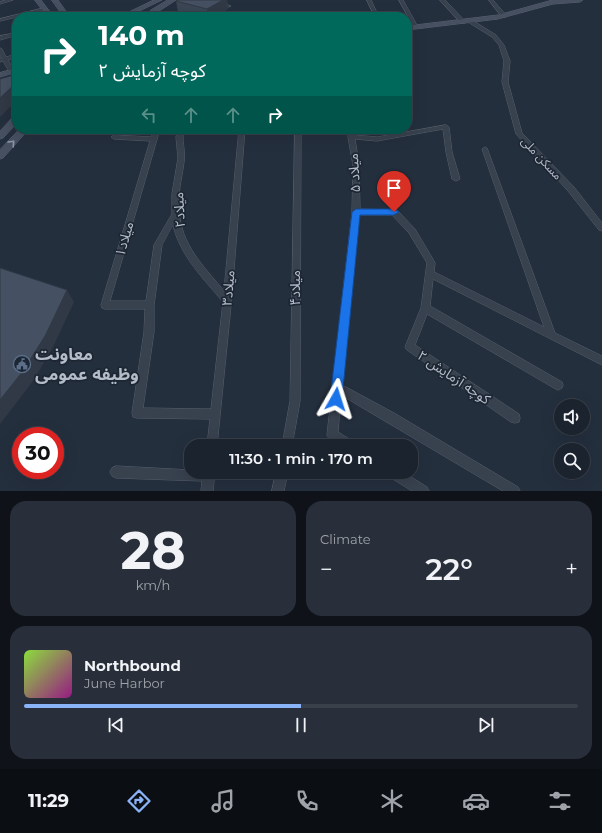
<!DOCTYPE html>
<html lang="en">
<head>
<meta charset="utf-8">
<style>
	body { margin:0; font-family:Montserrat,"Noto Sans Arabic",sans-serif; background:#282f3a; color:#f1f3f6; height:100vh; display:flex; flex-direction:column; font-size:15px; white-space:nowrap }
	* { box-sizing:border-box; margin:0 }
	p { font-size:13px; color:#a0a4aa }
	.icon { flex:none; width:22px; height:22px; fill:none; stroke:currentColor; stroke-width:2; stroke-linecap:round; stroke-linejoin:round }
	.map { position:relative; height:491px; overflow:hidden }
	.sheet { display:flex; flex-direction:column; gap:10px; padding:10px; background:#0f1319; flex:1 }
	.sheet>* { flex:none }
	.hud { position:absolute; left:12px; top:12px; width:400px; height:122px; border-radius:16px; box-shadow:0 4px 16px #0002,0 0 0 1px #39404a; background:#00695c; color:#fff; overflow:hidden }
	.tools { position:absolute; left:554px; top:399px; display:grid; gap:8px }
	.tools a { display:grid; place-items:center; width:36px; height:36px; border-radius:50%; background:#1b232e; box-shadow:0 4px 16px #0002,0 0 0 1px #39404a; font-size:20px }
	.speed { position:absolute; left:12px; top:427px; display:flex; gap:8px; font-size:20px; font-weight:700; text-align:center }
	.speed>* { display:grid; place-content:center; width:52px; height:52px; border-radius:50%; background:#1b232e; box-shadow:0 4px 16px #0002,0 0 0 1px #39404a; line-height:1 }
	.speed .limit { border:6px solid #d22; background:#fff; color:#111 }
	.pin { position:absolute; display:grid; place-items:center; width:34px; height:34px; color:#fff; margin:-41px -17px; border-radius:50% 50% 50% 0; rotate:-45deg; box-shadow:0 0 4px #0007 }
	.pin .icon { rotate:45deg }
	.me { position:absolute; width:44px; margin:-22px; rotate:6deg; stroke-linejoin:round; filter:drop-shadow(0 0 3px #0008) }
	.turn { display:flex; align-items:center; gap:14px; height:84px; padding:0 20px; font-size:18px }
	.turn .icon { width:52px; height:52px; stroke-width:2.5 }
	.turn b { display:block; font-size:28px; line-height:34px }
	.lanes { display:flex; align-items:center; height:38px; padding:0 20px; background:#0003; justify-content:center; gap:20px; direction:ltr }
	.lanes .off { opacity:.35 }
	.big { font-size:30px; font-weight:600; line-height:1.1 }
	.sheet .tile { flex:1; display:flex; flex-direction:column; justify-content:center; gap:6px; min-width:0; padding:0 14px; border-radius:16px; background:#282f3a }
	.sheet .dial { align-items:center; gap:0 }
	.dial b { font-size:52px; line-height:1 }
	.song { display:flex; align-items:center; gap:12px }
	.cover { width:48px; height:48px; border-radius:6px; background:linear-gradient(135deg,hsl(90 70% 55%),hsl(310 70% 35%)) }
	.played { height:4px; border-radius:2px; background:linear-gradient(90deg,#8ab4f8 50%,#39404a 50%) }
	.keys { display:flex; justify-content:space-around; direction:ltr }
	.heat { display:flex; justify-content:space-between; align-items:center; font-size:22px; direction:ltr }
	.sheet .tiles { flex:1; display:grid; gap:10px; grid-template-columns:1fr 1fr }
	.tile:last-child { grid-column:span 2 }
	.trip { position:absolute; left:184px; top:439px; width:234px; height:40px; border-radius:16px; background:#1b232e; box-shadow:0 4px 16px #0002,0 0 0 1px #39404a; font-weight:600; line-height:40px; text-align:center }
	.tab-bar { display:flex; height:64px; justify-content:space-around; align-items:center; background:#0b0e12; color:#a0a4aa }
	.tab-bar .icon { width:28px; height:28px }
	.tab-bar .on { color:#8ab4f8 }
	.tab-bar b { font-size:18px; color:#f1f3f6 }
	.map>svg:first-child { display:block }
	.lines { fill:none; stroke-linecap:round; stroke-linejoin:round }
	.street-casing { stroke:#565f6c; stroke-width:1 }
	.secondary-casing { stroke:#565f6c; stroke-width:1 }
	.street { fill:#38414e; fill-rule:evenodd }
	.secondary { fill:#465061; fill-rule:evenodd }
	.wall { fill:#3b4654 }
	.shaded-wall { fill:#303945 }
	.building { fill:#455162; stroke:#303945 }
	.oneway { stroke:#8e96a5 }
	.route { fill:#1a73e8; stroke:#114b97 }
	.labels { text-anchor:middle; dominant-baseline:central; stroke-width:3.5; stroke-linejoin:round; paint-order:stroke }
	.far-street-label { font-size:12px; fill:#b4bcc9; stroke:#1d2633 }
	.street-label { font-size:14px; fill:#b4bcc9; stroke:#1d2633 }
	.near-poi-label { font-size:17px; font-weight:bold; fill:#b4bcc9; stroke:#1d2633; text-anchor:start }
</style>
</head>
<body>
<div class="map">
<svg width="602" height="491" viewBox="0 0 602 491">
	<rect width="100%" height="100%" fill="#242f3e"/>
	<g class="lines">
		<g class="street-casing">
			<path id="street" d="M6,0H13L0,4V2Z
				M215,0H221L219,2L231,6L229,7L213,3V1Z
				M367,0H371L379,17H375Z
				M399,0H403L418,27V28L414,27Z
				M440,0H445L465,21V23H461Z
				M489,0H493L506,15V17H502Z
				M44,8L46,9V10L0,21V19Z
				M468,20H472L496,35L504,45L510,61L508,82L522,133L574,187L602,223V231L599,230L568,191L516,134L502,82L504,61L499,45L492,37L468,22Z
				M17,33V35L0,40V36Z
				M0,48L2,49L6,57L17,54V58L8,60L15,72L14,73H10L3,61L0,62V58H2L0,55Z
				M446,125L449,127L452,152L460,179L456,181L452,179L446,152L443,129L377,141L355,139L359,165L360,209L397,210L415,229L434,261L435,263L434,272L544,327L482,149L485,147L487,148L555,333L602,356V365L433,279L430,306L562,382L563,385L562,388L558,390L554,388L427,314L415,345L519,414L520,418L519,422L515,423L511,422L407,350L405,347L421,308L427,263L409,233L392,215H359L342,385L394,413L518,487L520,491H503L341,395L338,432L354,442L355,446C345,446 331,446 327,435L352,212L353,165L348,137L349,129H355L354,135L377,137Z
				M154,129H160L110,301H146L154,245L172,214V194L178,158L176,137L178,129H184C181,140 186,151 184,162C182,178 177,195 179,211C182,246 202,264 224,291L239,129H245L232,295L217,446H207L210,419L137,418L133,417L132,413L144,332L145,309H105L102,308L101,305L150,141L114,139L111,137L114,135L151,137ZM173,225C180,256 204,279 223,302L211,409L143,408L154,332V305L162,245Z
				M295,129H301L300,401L292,446H282L290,401Z
				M116,466L191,470V472H215L213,491H201L202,481L116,478L112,476L110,472L112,468Z
				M276,472H288L284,491H272Z
				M386,472H403L427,487L429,491H412L388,476Z"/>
		</g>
		<g class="secondary-casing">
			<path id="secondary" d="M35,0H41L54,17H48Z
				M52,0H58L70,17H64Z
				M154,0H162L127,17H119Z
				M168,0H176L150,17H143L151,10Z
				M553,0H583L580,2L553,4L498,19L407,30V26L498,15Z
				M17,68V72L0,77V73Z
				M17,115V123L3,138L0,139V131L14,116Z
				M20,129H29L3,158L0,159V150Z"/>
		</g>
		<use href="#street" class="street"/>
		<use href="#secondary" class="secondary"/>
	</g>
	<path class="wall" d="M178,0H227L228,9L213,17H198L178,12L176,1Z"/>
	<path class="shaded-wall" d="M223,0H227L228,9L213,17H208L207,9Z
		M17,82V100L0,117V98Z
		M67,290L74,302L53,347L33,381L7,415L0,424V400Z"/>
	<path class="building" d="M178,0H223L207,9L176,1Z
		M17,74V82L0,98V79Z
		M0,268L67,290L45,336L23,371L0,400Z"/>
	<defs><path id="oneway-chevron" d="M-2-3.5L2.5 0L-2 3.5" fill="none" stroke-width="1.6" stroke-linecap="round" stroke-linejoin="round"/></defs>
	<use class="oneway" href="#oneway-chevron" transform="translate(12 143) rotate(-47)"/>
	<path class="route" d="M356,209H394L399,212L394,215H360L342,399L340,403L336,405L332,403L330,399L352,212Z"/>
	<defs>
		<g id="civic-ring" transform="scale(0.9)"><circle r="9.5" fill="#1d2633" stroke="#5c6f8a" stroke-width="1.5"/><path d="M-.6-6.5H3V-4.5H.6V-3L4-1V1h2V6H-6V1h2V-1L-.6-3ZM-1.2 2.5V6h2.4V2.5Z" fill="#5c6f8a"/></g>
	</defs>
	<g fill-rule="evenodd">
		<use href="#civic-ring" x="22" y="364"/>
	</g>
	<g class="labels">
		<g class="far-street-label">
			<text transform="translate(542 158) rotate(47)">مسکن ملی</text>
		</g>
		<g class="street-label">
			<text transform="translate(354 173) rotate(-94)">میلاد ۵</text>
			<text transform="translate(179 210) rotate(-93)">میلاد۲</text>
			<text transform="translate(124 239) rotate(-74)">میلاد۱</text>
			<text transform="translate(228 288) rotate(-85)">میلاد۳</text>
			<text transform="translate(295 288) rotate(-90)">میلاد۴</text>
			<text transform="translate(454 377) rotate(34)">۲ کوچه آزمایش</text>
		</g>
		<g class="near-poi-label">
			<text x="35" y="354">معاونت<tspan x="35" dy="20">وظیفه عمومی</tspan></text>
		</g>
	</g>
</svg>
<div class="tools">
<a><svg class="icon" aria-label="sound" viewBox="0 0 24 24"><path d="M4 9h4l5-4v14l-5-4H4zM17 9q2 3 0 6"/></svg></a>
<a><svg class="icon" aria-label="search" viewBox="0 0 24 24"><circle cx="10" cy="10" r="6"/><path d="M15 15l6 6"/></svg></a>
</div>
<div class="speed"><div class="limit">30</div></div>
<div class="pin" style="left:394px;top:212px;background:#d93025"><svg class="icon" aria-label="arrive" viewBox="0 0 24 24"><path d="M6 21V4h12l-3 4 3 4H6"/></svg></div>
<svg class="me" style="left:336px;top:399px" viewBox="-20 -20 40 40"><path d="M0-17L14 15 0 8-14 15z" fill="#1a73e8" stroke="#fff" stroke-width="4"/></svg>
<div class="trip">11:30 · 1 min · 170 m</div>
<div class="hud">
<div class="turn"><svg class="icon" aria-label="right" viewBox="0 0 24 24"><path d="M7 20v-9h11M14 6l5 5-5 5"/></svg><div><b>140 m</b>۲ کوچه آزمایش</div></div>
<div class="lanes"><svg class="icon off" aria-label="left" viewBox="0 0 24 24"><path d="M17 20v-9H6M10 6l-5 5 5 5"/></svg><svg class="icon off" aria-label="ahead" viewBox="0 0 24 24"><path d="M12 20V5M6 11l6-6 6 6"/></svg><svg class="icon off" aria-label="ahead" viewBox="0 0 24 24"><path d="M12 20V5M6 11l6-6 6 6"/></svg><svg class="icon" aria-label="right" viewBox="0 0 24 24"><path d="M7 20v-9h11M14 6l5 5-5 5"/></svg></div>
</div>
</div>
<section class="sheet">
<div class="tiles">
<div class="tile dial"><b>28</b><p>km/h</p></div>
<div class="tile"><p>Climate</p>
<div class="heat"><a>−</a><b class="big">22°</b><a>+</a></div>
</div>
<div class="tile">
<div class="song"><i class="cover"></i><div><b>Northbound</b><p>June Harbor</p></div></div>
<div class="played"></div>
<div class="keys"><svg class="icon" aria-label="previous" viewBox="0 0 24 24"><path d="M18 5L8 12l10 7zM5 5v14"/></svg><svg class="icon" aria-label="pause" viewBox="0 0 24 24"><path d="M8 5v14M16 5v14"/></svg><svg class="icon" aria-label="next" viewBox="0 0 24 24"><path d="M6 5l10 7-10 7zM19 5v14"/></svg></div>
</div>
</div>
</section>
<nav class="tab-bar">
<b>11:29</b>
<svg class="icon on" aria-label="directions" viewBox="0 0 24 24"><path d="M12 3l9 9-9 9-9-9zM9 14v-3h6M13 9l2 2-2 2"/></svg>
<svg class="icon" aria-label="music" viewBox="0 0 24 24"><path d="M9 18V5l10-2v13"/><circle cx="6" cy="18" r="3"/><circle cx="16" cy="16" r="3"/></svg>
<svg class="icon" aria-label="phone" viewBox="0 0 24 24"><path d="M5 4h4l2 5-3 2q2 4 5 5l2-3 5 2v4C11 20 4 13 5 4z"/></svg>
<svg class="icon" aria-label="climate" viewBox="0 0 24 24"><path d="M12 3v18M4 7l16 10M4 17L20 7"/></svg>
<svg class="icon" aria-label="car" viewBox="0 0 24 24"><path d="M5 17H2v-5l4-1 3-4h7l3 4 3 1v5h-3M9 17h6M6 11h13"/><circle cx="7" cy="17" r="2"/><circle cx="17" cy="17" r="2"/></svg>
<svg class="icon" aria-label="filters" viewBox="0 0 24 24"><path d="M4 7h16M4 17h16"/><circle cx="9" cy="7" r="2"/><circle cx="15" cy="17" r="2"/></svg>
</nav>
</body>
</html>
